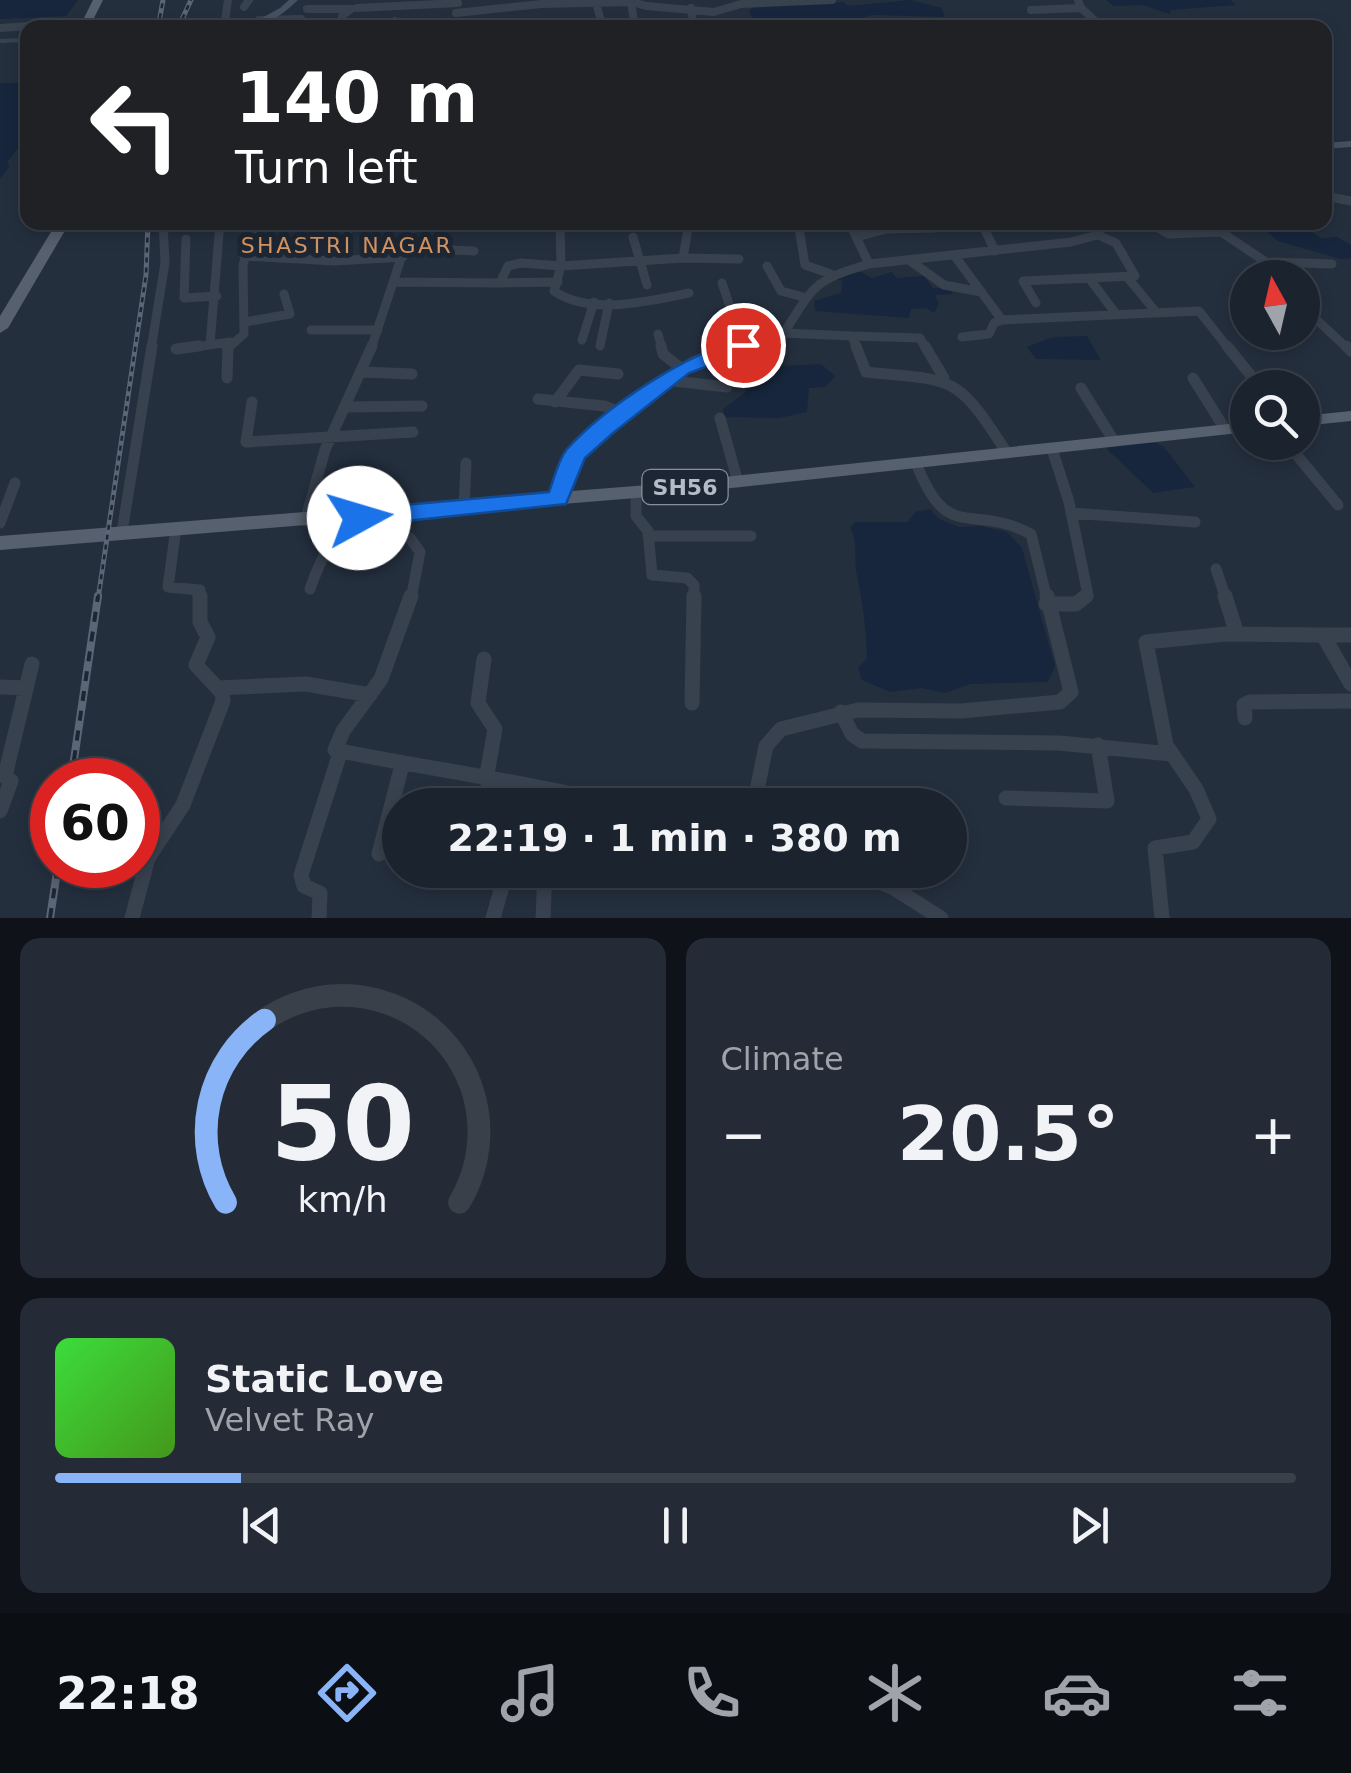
<!DOCTYPE html>
<html lang="en">
<head>
<meta charset="utf-8">
<style>
	body { margin:0; font-family:"DejaVu Sans",sans-serif; background:#242b36; color:#f1f3f6; height:100vh; display:flex; flex-direction:column; font-size:38px; white-space:nowrap }
	* { box-sizing:border-box; margin:0 }
	p { font-size:32px; color:#a0a4aa }
	.icon { flex:none; width:55px; height:55px; fill:none; stroke:currentColor; stroke-width:2; stroke-linecap:round; stroke-linejoin:round }
	.map { position:relative; height:918px; overflow:hidden }
	.drawer { display:flex; flex-direction:column; gap:20px; padding:20px; background:#0f1319; flex:1 }
	.drawer>* { flex:none }
	.hud { position:absolute; left:20px; top:20px; width:1312px; height:210px; border-radius:20px; box-shadow:0 5px 15px #0003,0 0 0 2px #39404a; background:#202124; color:#fff; overflow:hidden }
	.needle { width:65px; rotate:352deg }
	.tools { position:absolute; left:1230px; top:260px; display:grid; gap:20px }
	.tools a { display:grid; place-items:center; width:90px; height:90px; border-radius:50%; background:#1b232e; box-shadow:0 5px 15px #0003,0 0 0 2px #39404a; font-size:50px }
	.speed { position:absolute; left:30px; top:758px; display:flex; gap:20px; font-size:50px; font-weight:700; text-align:center }
	.speed>* { display:grid; place-content:center; width:130px; height:130px; border-radius:50%; background:#1b232e; box-shadow:0 5px 15px #0003,0 0 0 2px #39404a; line-height:1 }
	.speed .limit { border:15px solid #d22; background:#fff; color:#111 }
	.pin { position:absolute; display:grid; place-items:center; width:85px; height:85px; color:#fff; margin:-42px; border:5px solid #fff; border-radius:50%; box-shadow:0 2px 10px #0007 }
	.me { position:absolute; width:110px; margin:-55px; rotate:84deg; stroke-linejoin:round; filter:drop-shadow(0 0 8px #0008) }
	.turn { display:flex; align-items:center; gap:35px; height:210px; padding:0 50px; font-size:45px }
	.turn .icon { width:130px; height:130px; stroke-width:2.5 }
	.turn b { display:block; font-size:70px; line-height:85px }
	.big { font-size:75px; font-weight:800; line-height:1.1 }
	.drawer .widget { flex:1; display:flex; flex-direction:column; justify-content:center; gap:15px; min-width:0; padding:0 35px; border-radius:20px; background:#242b36 }
	.drawer .dial { align-items:center; gap:0 }
	.dial svg { height:260px; overflow:visible; fill:none; stroke:#39404a; stroke-width:7; stroke-linecap:round; text-anchor:middle }
	.dial text { fill:#f1f3f6; stroke:none }
	.song { display:flex; align-items:center; gap:30px }
	.cover { width:120px; height:120px; border-radius:15px; background:linear-gradient(135deg,hsl(120 70% 55%),hsl(100 70% 35%)) }
	.played { height:10px; border-radius:5px; background:linear-gradient(90deg,#8ab4f8 15%,#39404a 15%) }
	.keys { display:flex; justify-content:space-around; direction:ltr }
	.heat { display:flex; justify-content:space-between; align-items:center; font-size:55px; direction:ltr }
	.drawer .tiles { flex:1; display:grid; gap:20px; grid-template-columns:1fr 1fr }
	.widget:last-child { grid-column:span 2 }
	.trip { position:absolute; left:382px; top:788px; width:585px; height:100px; border-radius:50px; background:#1b232e; box-shadow:0 5px 15px #0003,0 0 0 2px #39404a; font-weight:800; line-height:100px; text-align:center }
	.tab-bar { display:flex; height:160px; justify-content:space-around; align-items:center; background:#0b0e12; color:#a0a4aa }
	.tab-bar .icon { width:70px; height:70px }
	.tab-bar .active { color:#8ab4f8 }
	.tab-bar b { font-size:45px; color:#f1f3f6 }
	.map>svg:first-child { display:block }
	.water { fill:#17263c }
	.lines { fill:none; stroke-linecap:round; stroke-linejoin:round }
	.minor-far3 { stroke:#38414e; stroke-width:8 }
	.minor-far2 { stroke:#38414e; stroke-width:9 }
	.minor-far1 { stroke:#38414e; stroke-width:11 }
	.minor { stroke:#38414e; stroke-width:15 }
	.tertiary { fill:#38414e; fill-rule:evenodd }
	.secondary { fill:#465061; fill-rule:evenodd }
	.primary { fill:#56606e; fill-rule:evenodd }
	.rail-far1-casing { stroke:#5a6575; stroke-width:5 }
	.rail-casing { stroke:#5a6575; stroke-width:8 }
	.rail-far1 { stroke:#1d2633; stroke-width:2.5; stroke-dasharray:5; stroke-linecap:butt }
	.rail { stroke:#1d2633; stroke-width:4; stroke-dasharray:10; stroke-linecap:butt }
	.route { fill:#1a73e8; stroke:#114b97; stroke-width:2.5 }
	.labels { text-anchor:middle; dominant-baseline:central; stroke-width:10; stroke-linejoin:round; paint-order:stroke }
	.far-neighbourhood-label { font-size:22px; letter-spacing:2.5px; fill:#d59563; stroke:#1d2633 }
	.shield { fill:#1d2633; stroke:#878f9c; stroke-width:2.5 }
	.shield-label { font-size:22px; font-weight:bold; fill:#b4bcc9 }
</style>
</head>
<body>
<div class="map">
<svg width="1351" height="918" viewBox="0 0 1351 918">
	<rect width="100%" height="100%" fill="#242f3e"/>
	<path class="water" d="M0,0H78L66,16L0,19Z
		M910,0L942,8L945,17L872,15L855,20L858,24L777,27L754,22L749,11L753,8L749,6L843,2L848,6Z
		M1106,0H1231L1236,5L1171,10L1169,14L1143,5L1114,6Z
		M0,83H28L27,137L7,162L9,167L0,179Z
		M1256,223H1297L1321,238L1337,237L1351,245V258L1340,259L1278,241Z
		M858,270L872,278L892,272L896,278L924,276L933,288H950L953,294L935,295L939,304L934,313L926,308L911,309L909,318L815,311L814,301L841,293L842,281L837,279Z
		M1087,336L1101,360L1036,359L1027,347L1053,337Z
		M821,364L835,376L825,387L809,388L807,412L779,418L724,417L723,409L746,392L743,382L773,378L781,366Z
		M1156,443L1164,447L1195,487L1153,493L1107,449L1108,444Z
		M930,509L939,519L959,527L981,526L1007,532L1022,548L1055,666L1048,682L971,684L944,693L922,688L890,692L862,680L858,668L867,658C866,629 863,604 857,576C853,560 859,542 850,528L856,522H908L915,512Z"/>
	<g class="lines">
		<path class="minor-far3" d="M626,0L646,6L714,12L741,4L832,0
			M1078,0L1081,8L1103,28
			M596,3L603,28
			M244,7L249,0
			M357,8L458,3
			M691,8L694,28
			M307,9H351
			M1031,10L1081,8
			M456,13L541,4L631,2L635,28
			M259,20L301,19
			M0,28L87,22
			M224,28L228,0
			M341,28L342,16L351,9
			M392,28L395,21"/>
		<path class="minor-far2" d="M1325,196L1351,201
			M560,222L561,266L683,258L689,222
			M798,222L805,265L831,274
			M981,222L995,251
			M1149,222L1168,234L1221,232L1290,278
			M633,237L647,285
			M856,237L887,229L934,228
			M186,239L184,298L217,296
			M406,248L474,251
			M954,255L1002,320
			M244,256L335,261L403,257
			M683,258L739,259
			M909,260L944,285L982,292
			M335,261L352,222
			M1272,262L1332,264
			M869,264L1071,242L1098,235L1103,222
			M767,266L781,291L807,298
			M1127,277L1156,312
			M1089,278L1116,314
			M394,282L500,283L508,266L521,263L561,266L554,291C590,316 649,301 689,293
			M500,283L558,282
			M722,283L743,345
			M1302,293L1317,320L1348,349
			M1036,303L1023,281L1135,276L1116,243L1098,235
			M245,322L290,314L284,294
			M311,330H378
			M784,333L852,336L857,349
			M658,334L662,349
			M852,336L920,338L926,349
			M962,337L989,334L994,323L1002,320L1199,311L1229,349
			M582,340L594,302
			M210,345L220,222
			M600,346L609,303
			M151,349L165,263L163,222
			M180,349L230,342
			M227,349L244,334L243,265L255,222
			M371,349L413,222
			M735,349L784,333C814,285 814,280 869,264L849,222"/>
		<path class="minor-far1" d="M661,346L663,354L682,369
			M856,346L866,372C957,381 956,374 1007,453
			M925,346L944,378
			M1227,346L1261,388
			M1346,346L1351,351
			M176,349L199,346
			M363,372L412,374
			M227,378L228,346
			M1193,378L1225,429
			M665,380L727,387
			M1081,388L1114,441
			M538,399L604,406L623,413
			M252,402L246,442L413,432
			M555,402L579,370L618,374
			M345,407L422,406
			M720,418L738,482
			M1286,442L1338,505
			M1052,449L1069,502L1088,595L1083,599
			M916,463C948,545 970,502 1031,534L1047,599
			M636,492V516L648,531L652,575L687,578L694,585V599
			M558,499L575,455L653,388L693,362L743,346
			M464,507L466,463
			M1071,513L1195,522
			M359,518L410,538L420,552L411,599
			M305,521L325,450L372,346
			M0,523L15,483
			M176,528L168,587L200,590V599
			M122,532L152,346
			M648,536H751
			M1216,569L1226,599
			M310,589C318,564 332,543 337,519"/>
		<path class="minor" d="M411,596L381,679L343,731L335,750C430,769 527,782 621,805
			M1225,596L1237,634
			M1046,604H1076L1086,596
			M1323,635H1351
			M484,659L478,703L495,729L486,780
			M0,687L26,688
			M218,688L306,684L370,695
			M692,703L694,596
			M841,712L852,734L862,741L1059,743L1171,754
			M1245,718L1244,705L1250,702L1351,701
			M5,776L32,664
			M1006,798L1107,801L1098,745
			M493,805L498,782
			M754,805L766,746L781,729L858,710L961,711L1060,702L1071,692L1047,596
			M0,811L11,781L4,776
			M379,854L402,765
			M490,870L503,883L493,918
			M848,870L892,887L941,918
			M132,918L148,858L183,805L223,701L222,693L196,665L208,637L200,622V596
			M319,918L320,893L304,886L301,875L340,753
			M543,918L545,870
			M1162,918L1155,848L1193,842L1209,819L1196,789L1166,745L1146,642L1226,634L1323,635L1351,684"/>
		<path class="tertiary" d="M28,38V42L0,43V39Z"/>
		<path class="secondary" d="M289,0H298C284,14 264,28 244,28L280,8Z
			M1351,141V147L1325,149V143Z"/>
		<path class="primary" d="M93,0H103L89,28H79Z
			M57,222H70L8,328L0,333V316Z
			M1351,411V421L1302,426V416Z
			M1248,422V432L648,497L0,550V536L648,485Z"/>
		<g class="rail-far1-casing">
			<path id="rail-far1" d="M158,28L163,0
				M178,28L191,0
				M98,599L146,275L148,222"/>
		</g>
		<g class="rail-casing">
			<path id="rail" d="M71,780L98,596
				M50,918L58,865"/>
		</g>
		<use href="#rail-far1" class="rail-far1"/>
		<use href="#rail" class="rail"/>
	</g>
	<path class="route" d="M743,339L750,341V350L689,373L613,433L585,458L566,504L359,526L347,518L359,509L549,492C554,479 558,460 567,449C606,406 687,353 743,339Z"/>
	<g class="labels">
		<g class="far-neighbourhood-label">
			<text x="347" y="245">SHASTRI NAGAR</text>
		</g>
		<rect class="shield" x="642.5" y="470" width="85" height="34" rx="8"/>
		<g class="shield-label">
			<text x="685" y="487">SH56</text>
		</g>
	</g>
</svg>
<div class="tools">
<a><svg class="needle" viewBox="-14 -14 28 28"><path d="M0-13l5 13h-10z" fill="#e53935"/><path d="M0 13l5-13h-10z" fill="#a0a4aa"/></svg></a>
<a><svg class="icon" aria-label="search" viewBox="0 0 24 24"><circle cx="10" cy="10" r="6"/><path d="M15 15l6 6"/></svg></a>
</div>
<div class="speed"><div class="limit">60</div></div>
<div class="pin" style="left:743px;top:345px;background:#d93025"><svg class="icon" aria-label="arrive" viewBox="0 0 24 24"><path d="M6 21V4h12l-3 4 3 4H6"/></svg></div>
<svg class="me" style="left:359px;top:518px" viewBox="-20 -20 40 40"><circle r="19" fill="#fff"/><path d="M0-13L10 11 0 6-10 11z" fill="#1a73e8"/></svg>
<div class="trip">22:19 · 1 min · 380 m</div>
<div class="hud">
<div class="turn"><svg class="icon" aria-label="left" viewBox="0 0 24 24"><path d="M17 20v-9H6M10 6l-5 5 5 5"/></svg><div><b>140 m</b>Turn left</div></div>
</div>
</div>
<section class="drawer">
<div class="tiles">
<div class="widget dial"><svg viewBox="0 0 100 80">
<path d="M14 69A42 42 0 1 1 86 69"/>
<path d="M14 69A42 42 0 0 1 26 13" stroke="#8ab4f8"/>
<text x="50" y="56" font-size="32" font-weight="700">50</text>
<text x="50" y="72" font-size="11">km/h</text>
</svg></div>
<div class="widget"><p>Climate</p>
<div class="heat"><a>−</a><b class="big">20.5°</b><a>+</a></div>
</div>
<div class="widget">
<div class="song"><i class="cover"></i><div><b>Static Love</b><p>Velvet Ray</p></div></div>
<div class="played"></div>
<div class="keys"><svg class="icon" aria-label="previous" viewBox="0 0 24 24"><path d="M18 5L8 12l10 7zM5 5v14"/></svg><svg class="icon" aria-label="pause" viewBox="0 0 24 24"><path d="M8 5v14M16 5v14"/></svg><svg class="icon" aria-label="next" viewBox="0 0 24 24"><path d="M6 5l10 7-10 7zM19 5v14"/></svg></div>
</div>
</div>
</section>
<nav class="tab-bar">
<b>22:18</b>
<svg class="icon active" aria-label="directions" viewBox="0 0 24 24"><path d="M12 3l9 9-9 9-9-9zM9 14v-3h6M13 9l2 2-2 2"/></svg>
<svg class="icon" aria-label="music" viewBox="0 0 24 24"><path d="M9 18V5l10-2v13"/><circle cx="6" cy="18" r="3"/><circle cx="16" cy="16" r="3"/></svg>
<svg class="icon" aria-label="phone" viewBox="0 0 24 24"><path d="M5 4h4l2 5-3 2q2 4 5 5l2-3 5 2v4C11 20 4 13 5 4z"/></svg>
<svg class="icon" aria-label="climate" viewBox="0 0 24 24"><path d="M12 3v18M4 7l16 10M4 17L20 7"/></svg>
<svg class="icon" aria-label="car" viewBox="0 0 24 24"><path d="M5 17H2v-5l4-1 3-4h7l3 4 3 1v5h-3M9 17h6M6 11h13"/><circle cx="7" cy="17" r="2"/><circle cx="17" cy="17" r="2"/></svg>
<svg class="icon" aria-label="filters" viewBox="0 0 24 24"><path d="M4 7h16M4 17h16"/><circle cx="9" cy="7" r="2"/><circle cx="15" cy="17" r="2"/></svg>
</nav>
</body>
</html>
